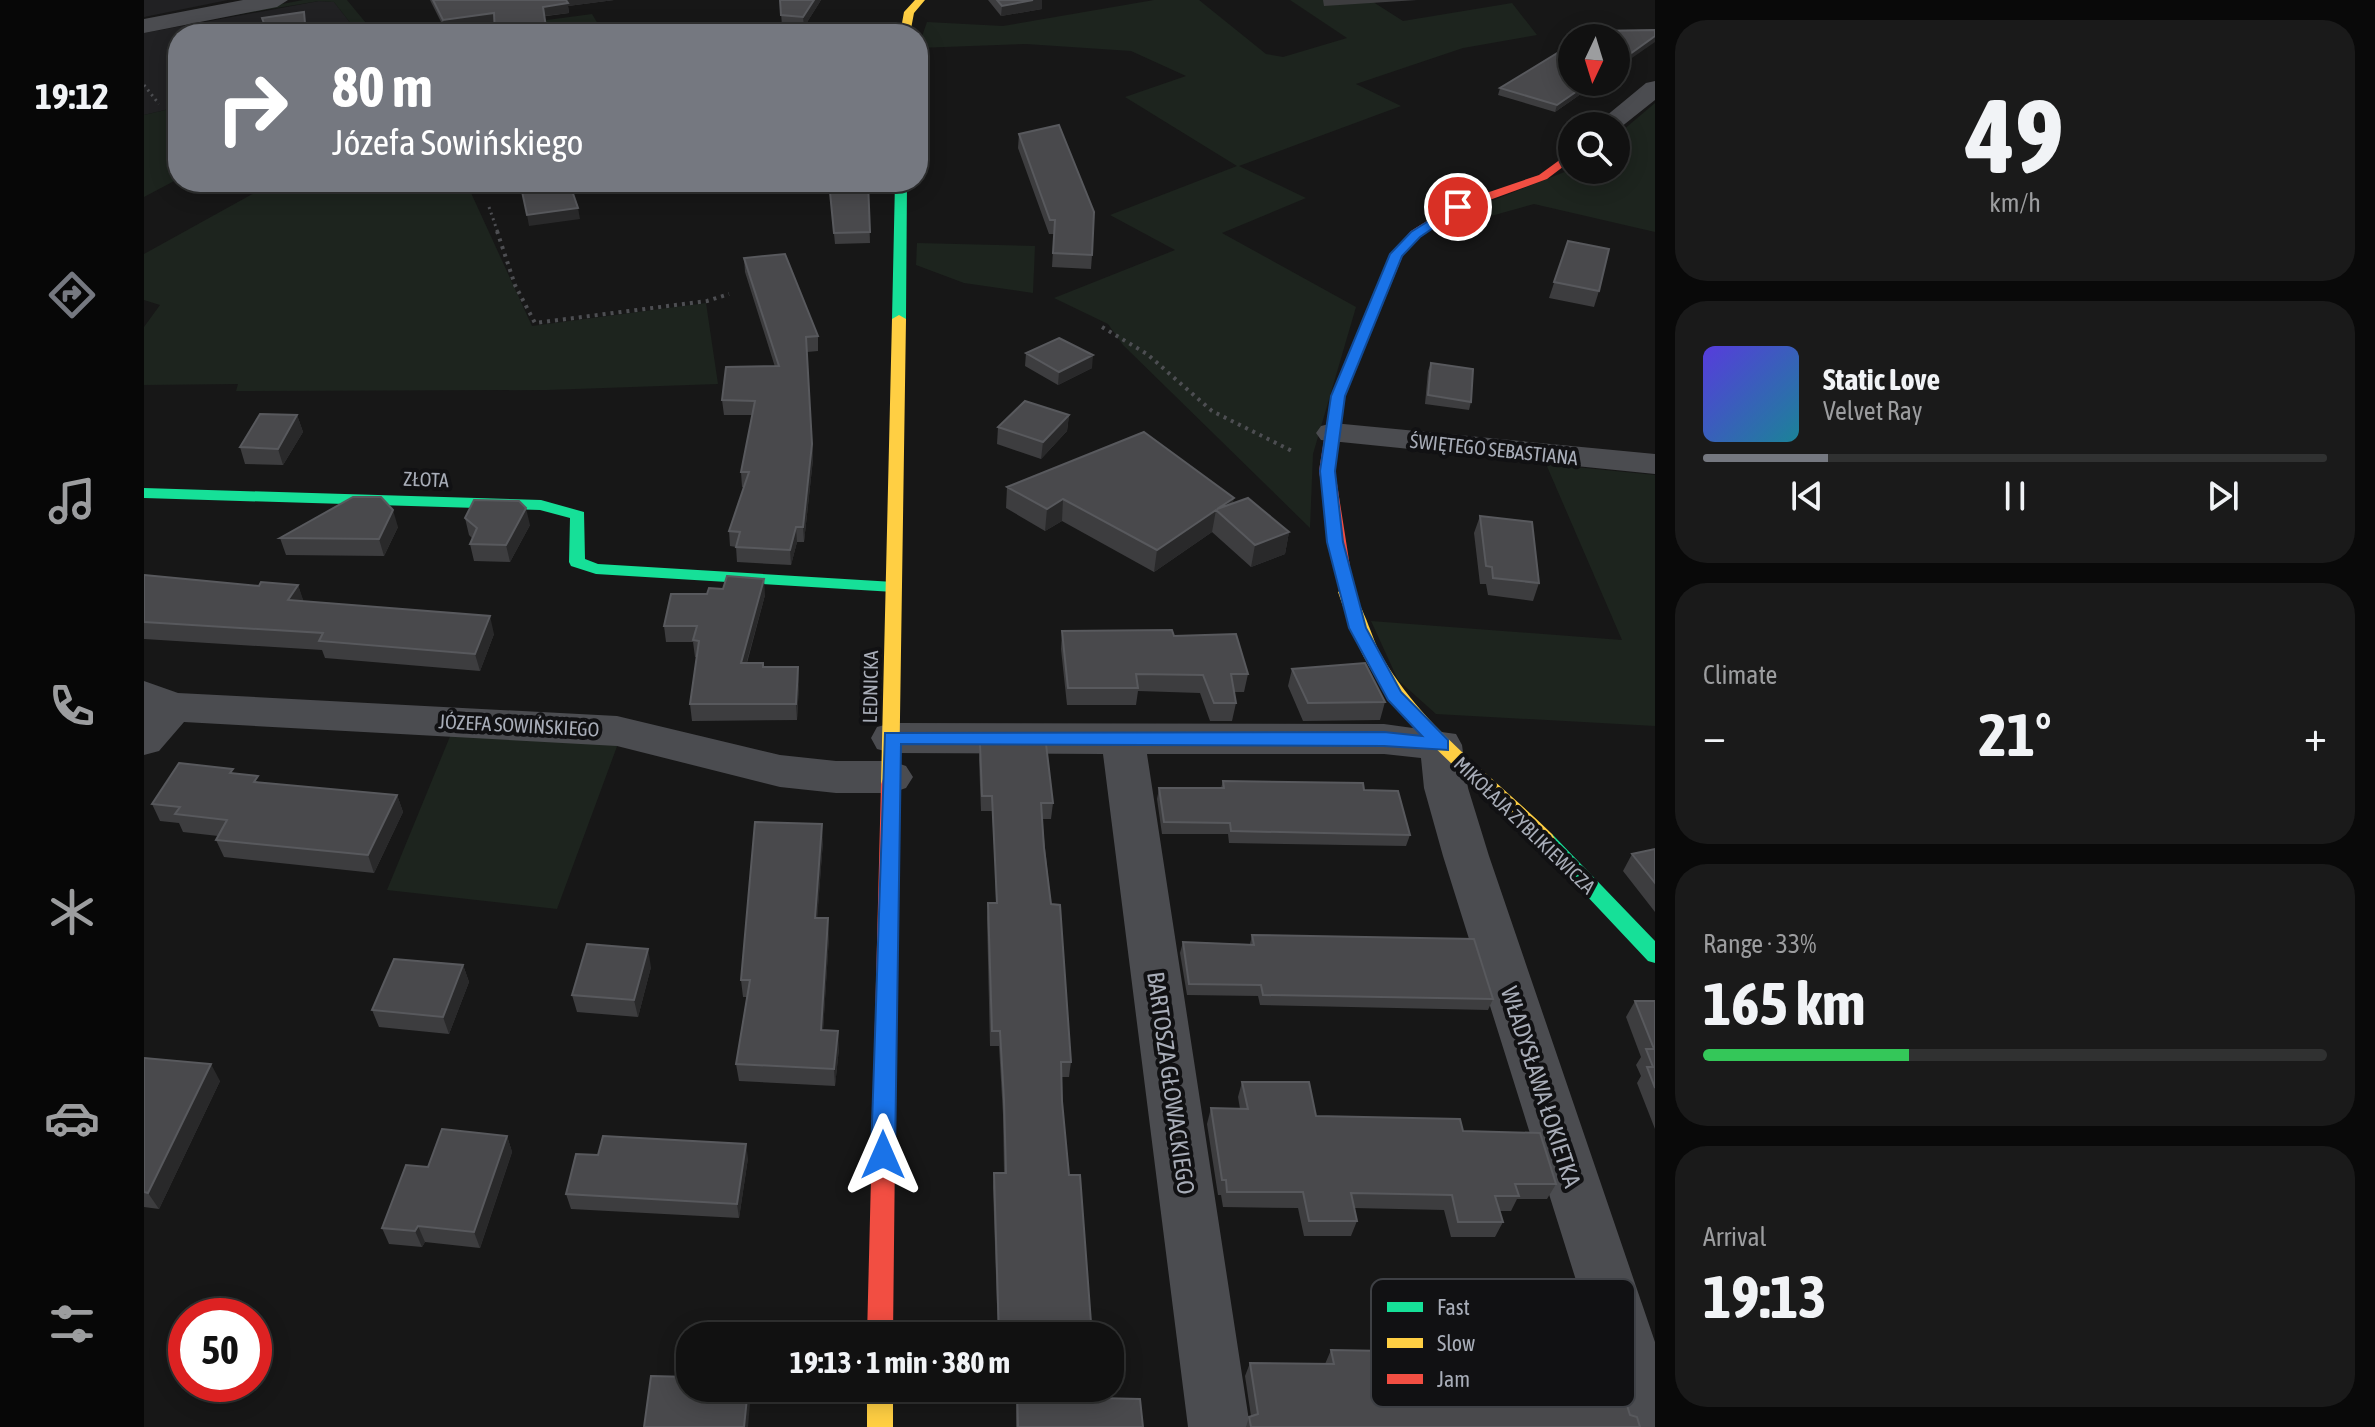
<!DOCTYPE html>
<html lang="en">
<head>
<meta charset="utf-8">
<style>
	body { margin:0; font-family:"Asap Condensed",sans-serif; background:#1a1a1a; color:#f1f3f6; height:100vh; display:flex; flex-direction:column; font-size:30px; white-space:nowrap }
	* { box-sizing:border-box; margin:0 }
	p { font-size:26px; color:#9c9d9f }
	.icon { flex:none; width:44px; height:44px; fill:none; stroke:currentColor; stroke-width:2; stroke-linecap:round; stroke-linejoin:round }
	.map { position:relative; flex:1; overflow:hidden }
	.details { display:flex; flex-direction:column; gap:20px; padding:20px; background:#090909; width:720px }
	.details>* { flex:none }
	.guide { position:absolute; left:24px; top:24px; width:760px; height:168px; border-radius:32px; box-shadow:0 4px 20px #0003,0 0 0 2px #303131; background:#757880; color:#fff; overflow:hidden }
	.needle { width:52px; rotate:184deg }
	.tools { position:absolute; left:1414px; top:24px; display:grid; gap:16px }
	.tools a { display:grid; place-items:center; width:72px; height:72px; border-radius:50%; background:#111; box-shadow:0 4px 20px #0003,0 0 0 2px #303131; font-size:40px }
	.speed { position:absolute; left:24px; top:1298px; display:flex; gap:16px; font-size:40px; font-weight:700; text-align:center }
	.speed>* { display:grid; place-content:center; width:104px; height:104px; border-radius:50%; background:#111; box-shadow:0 4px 20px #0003,0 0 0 2px #303131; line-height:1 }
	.speed .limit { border:12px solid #d22; background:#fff; color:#111 }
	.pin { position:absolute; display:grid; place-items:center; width:68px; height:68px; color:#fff; margin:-34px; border:4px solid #fff; border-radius:50%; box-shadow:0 2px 8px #0007 }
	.me { position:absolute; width:88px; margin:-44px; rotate:0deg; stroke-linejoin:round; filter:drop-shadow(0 0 6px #0008) }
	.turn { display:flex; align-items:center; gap:28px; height:168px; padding:0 32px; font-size:36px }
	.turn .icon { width:104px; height:104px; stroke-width:2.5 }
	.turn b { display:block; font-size:56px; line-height:68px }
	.big { font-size:60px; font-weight:700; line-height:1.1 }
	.details .card { flex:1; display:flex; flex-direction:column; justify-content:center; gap:12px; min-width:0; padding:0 28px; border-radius:32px; background:#1a1a1a }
	.details .dial { align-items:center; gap:0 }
	.dial b { font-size:104px; line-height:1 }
	.song { display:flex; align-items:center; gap:24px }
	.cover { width:96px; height:96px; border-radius:12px; background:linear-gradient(135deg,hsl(250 70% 55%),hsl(190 70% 35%)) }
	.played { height:8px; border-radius:4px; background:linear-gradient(90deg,#757880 20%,#303131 20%) }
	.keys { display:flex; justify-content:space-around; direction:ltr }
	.heat { display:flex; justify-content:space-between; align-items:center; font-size:44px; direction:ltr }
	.charge { height:12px; border-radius:6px; background:linear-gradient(90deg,#34c759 33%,#303131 0) }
	.trip { position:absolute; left:532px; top:1322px; width:448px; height:80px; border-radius:32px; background:#111; box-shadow:0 4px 20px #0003,0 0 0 2px #303131; font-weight:700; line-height:80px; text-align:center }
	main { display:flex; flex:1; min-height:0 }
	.tabs { display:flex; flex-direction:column; width:144px; justify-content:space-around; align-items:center; background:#070707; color:#9c9d9f }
	.tabs .icon { width:56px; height:56px }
	.tabs .on { color:#757880 }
	.tabs b { font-size:36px; color:#f1f3f6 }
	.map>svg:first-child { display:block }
	.built { fill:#212123 }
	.green { fill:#1d241e }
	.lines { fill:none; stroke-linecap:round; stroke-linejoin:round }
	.path-far1 { stroke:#4d4e52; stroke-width:3; stroke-dasharray:2 4; stroke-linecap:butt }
	.path { stroke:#4d4e52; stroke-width:4; stroke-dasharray:3 5; stroke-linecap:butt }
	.street { fill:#4b4c50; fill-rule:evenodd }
	.fast { fill:#16e098; fill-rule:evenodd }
	.slow { fill:#ffcf43; fill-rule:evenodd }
	.jam { fill:#f24e42; fill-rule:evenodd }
	.wall { fill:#3d3d3f }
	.shaded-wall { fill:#29292a }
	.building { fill:#49494c; stroke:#58595d; stroke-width:2 }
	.route { fill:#1a73e8; stroke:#114b97; stroke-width:2 }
	.labels { text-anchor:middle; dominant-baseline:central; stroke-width:8; stroke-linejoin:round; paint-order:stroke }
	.street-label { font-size:20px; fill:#a8adb8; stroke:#111113 }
	.near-street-label { font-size:24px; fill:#a8adb8; stroke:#111113 }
	.key { fill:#111113; stroke:#3e4045; stroke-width:2 }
	.key-label { font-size:22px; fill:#a8adb8 }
</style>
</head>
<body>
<main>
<nav class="tabs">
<b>19:12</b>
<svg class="icon on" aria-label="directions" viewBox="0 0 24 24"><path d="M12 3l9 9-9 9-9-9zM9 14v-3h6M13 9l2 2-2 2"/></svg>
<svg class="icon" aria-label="music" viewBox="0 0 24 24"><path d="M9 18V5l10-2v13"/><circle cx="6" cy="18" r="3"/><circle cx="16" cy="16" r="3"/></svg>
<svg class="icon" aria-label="phone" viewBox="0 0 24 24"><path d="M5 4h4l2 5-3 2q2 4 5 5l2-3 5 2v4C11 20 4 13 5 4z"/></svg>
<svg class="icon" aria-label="climate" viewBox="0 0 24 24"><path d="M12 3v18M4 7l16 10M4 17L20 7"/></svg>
<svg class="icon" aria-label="car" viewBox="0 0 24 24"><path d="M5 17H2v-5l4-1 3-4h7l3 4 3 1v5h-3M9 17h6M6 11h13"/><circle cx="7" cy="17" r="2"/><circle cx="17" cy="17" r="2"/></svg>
<svg class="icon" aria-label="filters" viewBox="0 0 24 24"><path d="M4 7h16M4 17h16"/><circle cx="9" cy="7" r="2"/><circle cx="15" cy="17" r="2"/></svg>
</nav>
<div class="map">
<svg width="1511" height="1427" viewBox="0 0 1511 1427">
	<rect width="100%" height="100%" fill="#171717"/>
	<path class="built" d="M0,0H84L0,17Z
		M175,1L190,2L215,34H34V107L0,115V33Z"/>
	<path class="green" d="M159,0H203L231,34H215L190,2L175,1L0,30Z
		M1010,0H1055L1122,54L1139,57L1203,38L1146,0H1226L1259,21L1368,3L1393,35L1319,48L1212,84L1257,106L1095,166L1162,198L1078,233L1212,307L1169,454L1166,528L979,345L964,324L910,298L1031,250L966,215L1093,166L981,97L1042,76L987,51L882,44L774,48L783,22L859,26Z
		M448,14L460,34H297Z
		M1511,103V232L1390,204L1304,228L1330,208L1428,169L1472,170V136Z
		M34,107V179L0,197V115Z
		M130,182H322L388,326L562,303L574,384L403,390L92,391L94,384L0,385V327L16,305L0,300V254Z
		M773,243L891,246L889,293L820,283L772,265Z
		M1402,464L1511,475V726L1292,714L1254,680L1227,621L1478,640Z
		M307,734L475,741L413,909L243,890Z"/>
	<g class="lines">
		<path class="path-far1" d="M0,85L15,104
			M345,207L354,233"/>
		<path class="path" d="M353,231L371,285L391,323L563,301L585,294
			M958,327L1003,354L1068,411L1148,451"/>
		<path class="street" d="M99,0H144L133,7L0,33V19Z
			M1511,81V100L1472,131V126H1450L1502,83Z
			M1189,423L1511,454V474L1177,440L1172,433L1177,426Z
			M0,681L34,693L473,716L636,755L692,761H747L762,766L769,777L762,788L747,793H692L636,787L473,746L40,722L15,751L0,755Z
			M748,723L1240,724L1312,734L1318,745L1324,788L1345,856L1511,1342V1427H1478L1299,856L1280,788L1277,758L1240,754H1003L1106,1427H1044L959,754L748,753L733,749L727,738L733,727Z"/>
		<path class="fast" d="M751,182H763L762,319L755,323L748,319Z
			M0,488L397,500L440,512L441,559L454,564L750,582L758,587L750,592L452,574L427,566L425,562L426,518L396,510L0,498Z
			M1401,832L1408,834L1511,941V963L1504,961L1394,844L1391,839L1394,834Z"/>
		<path class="slow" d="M771,0H781L770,13L766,34H756L760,12Z
			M755,315L762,319L755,784L753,789H739L737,784L748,319Z
			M1202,587C1214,590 1228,637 1235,651C1275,725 1348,775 1408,834L1411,839L1408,844H1394C1339,789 1274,742 1231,676C1214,650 1204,621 1194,592Z
			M723,1388H749V1427H723Z"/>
		<path class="jam" d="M1428,151V160L1403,179L1318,210L1275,237L1259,255L1201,396L1191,471L1210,592L1208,596H1196L1175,471L1187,396L1247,254L1267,231L1310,204L1395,175Z
			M746,777L753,779L755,784L749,1336H723L737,784L739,779Z"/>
	</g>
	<path class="wall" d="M286,0H470L424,6L425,13L301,30Z
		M636,0H677L660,27L638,26Z
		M844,0H898V9L857,16Z
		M1179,0H1273L1180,6Z
		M1428,82H1454L1411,112L1354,95L1356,88Z
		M875,134L948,255L947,269L908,267L910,234H905L874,148Z
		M645,182H724L726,243L691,244L686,192L646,193Z
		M1424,241L1455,291L1450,307L1405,298Z
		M600,258L674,336V351L663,352L669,459L660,542H653L647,565L593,562L592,547L586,546L585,531L600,487H598L597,472L608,415H580L578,400L631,367L601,272Z
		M882,353L948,368L914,385L881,366Z
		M1287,363L1327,402L1325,410L1281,404L1284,371Z
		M153,415L159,432L139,465L101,464L96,447Z
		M925,415L923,431L897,459L853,444L854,427Z
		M863,487L1089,504L1145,532L1141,554L1107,567L1068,532L1010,572L918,521L901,531L862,508Z
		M1336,516L1395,583L1389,601L1344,595L1342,584H1336L1330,533Z
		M321,518L386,525L366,562L330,561L326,544L328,538L325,535Z
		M254,527L240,556L142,555L136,538Z
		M0,575L115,586L154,585L159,601L350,634L336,671L181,658L178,650L0,639Z
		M621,595L603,663L619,667H654L655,684L653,720L548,721L546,704L553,657H551L549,642H522L520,626Z
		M918,631L1030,636L1104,674L1100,692H1090L1092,703L1088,721H1066L1056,693L994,691L992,705H923L917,649Z
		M1148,669L1241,702L1236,720L1159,721L1144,686Z
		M836,744L909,803L907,819H898L907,904L927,1062L925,1077H917L918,1101L925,1175L948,1336H854L849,1187L850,1173H860L859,1115L855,1046H846L843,918L844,903H852L851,863L848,811H837L835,760Z
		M91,774L117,783L253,795L259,812L230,873L80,857L72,840L74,836L39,832L35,823L16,821L8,804Z
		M1079,781L1220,790L1266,835L1262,846L1085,843L1084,834H1018L1013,799L1015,788H1077Z
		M679,841L673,918L685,936L679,1030L695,1048L691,1086L595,1081L592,1064L603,997H599L597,980Z
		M1511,849V912L1479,871L1488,854Z
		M1108,935L1349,999L1344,1010L1116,1005L1114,996L1043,995L1036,953L1039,942L1106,944Z
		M319,965L325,982L305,1034L235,1027L228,1010Z
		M507,967L494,1017L433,1012L428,995Z
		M1491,1001H1511V1129L1493,1083L1497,1076L1492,1065L1497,1057L1482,1017Z
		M0,1058L76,1081L15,1209L0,1207Z
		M1098,1082L1172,1116L1319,1131L1412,1184L1403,1199H1373L1367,1211H1355L1359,1222L1351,1237H1307L1300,1210L1210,1208L1213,1221L1207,1236H1160L1154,1208L1079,1207L1077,1195H1074L1063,1124L1067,1108L1096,1109L1094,1097Z
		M363,1136L368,1152L336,1248L281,1242L278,1247L245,1244L238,1228L284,1167Z
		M454,1155L604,1158L595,1218L427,1209L422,1194Z
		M1187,1350L1486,1415L1496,1427H1102L1105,1417L1107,1416L1101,1376L1106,1363L1181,1364Z
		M872,1388H952L953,1398L999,1427H872Z"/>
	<path class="shaded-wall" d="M420,0H470L424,6L425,13L400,16L399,7Z
		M670,0H677L660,27L659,17Z
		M889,0H898V9L857,16L858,6Z
		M350,13L351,22L301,30L299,20Z
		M1511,36V42L1472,69V64Z
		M1446,82H1454L1411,112L1413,105Z
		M434,208L436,219L385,226L383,215Z
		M949,355L948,368L914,385L915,372Z
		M153,415L159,432L139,465L134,449Z
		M925,415L923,431L897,459L899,442Z
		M668,444L669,459L660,542L659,527Z
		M1090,498L1086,519L1073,509Z
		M919,499L918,521L901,531L903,509Z
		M382,508L386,525L366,562L362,545Z
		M249,510L254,527L240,556L235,539Z
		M1072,510L1068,532L1010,572L1013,550Z
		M652,527L653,542L647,565L646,550Z
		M1145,532L1141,554L1107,567L1111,545Z
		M620,579L621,595L598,679L597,663Z
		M154,585L160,602L144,600Z
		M346,616L350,634L336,671L331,654Z
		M654,667L655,684L653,720L652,704Z
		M253,795L259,812L230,873L224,855Z
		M678,824L679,841L672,935L671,918Z
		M684,918L685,936L678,1047L677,1030Z
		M504,949L507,967L494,1017L490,1000Z
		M319,965L325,982L305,1034L299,1017Z
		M694,1031L695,1048L691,1086L690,1069Z
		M67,1064L76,1081L15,1209L4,1193Z
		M363,1136L368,1152L336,1248L330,1232Z
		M602,1144L604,1158L595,1218L593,1204Z
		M274,1226L281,1242L278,1247L271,1231Z
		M604,1388H606L607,1392L604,1427H600Z"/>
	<path class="building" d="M289,0H422L424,3L399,7L403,34H351L350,13L299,20Z
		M636,0H670L659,17L637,15Z
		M853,0H889L858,6Z
		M160,12L162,34H124L118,18Z
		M674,26L715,28L714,34H671Z
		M1511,30V36L1472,64V38H1438L1449,31Z
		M1428,44V82H1446L1413,105L1356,88Z
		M915,125L950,212L948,255L909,253L911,220H906L875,134Z
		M376,182H425L434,208L383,215Z
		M685,182H724L726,232L690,233Z
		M1424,241L1465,249L1455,291L1410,282Z
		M641,254L674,336L662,337L668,444L659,527H652L646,550L592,547L596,532L585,531L605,472H597L611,401L578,400L582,367L635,366L600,258Z
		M915,338L949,355L915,372L882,353Z
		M1287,363L1329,369L1327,402L1284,395Z
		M881,401L925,415L899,442L854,427Z
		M116,414L153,415L134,449L96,447Z
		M1000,432L1090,498L1073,509L1104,498L1145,532L1111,545L1072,510L1013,550L919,499L903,509L863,487Z
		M209,497H237L249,510L235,539L136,538Z
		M330,500L375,501L382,508L362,545L326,544L333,528L321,518Z
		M1336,516L1388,522L1395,583L1349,578L1348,567L1342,566Z
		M0,575L115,586L117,582L154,585L144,600L346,616L331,654L175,641L179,633L0,622Z
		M583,576L620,579L597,663H619V667H654L652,704H546L555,641L549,640L553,626H520L527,594H563L565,588L579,589Z
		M1028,630L1030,636L1092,634L1104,674H1087L1092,703H1070L1059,675L992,674L994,688H924L918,631Z
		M1221,663L1241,702L1164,703L1148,669Z
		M836,744H902L909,803H897L900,848L907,904L916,905L927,1062H917L918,1101L925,1175H936L948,1336H855L850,1173H862L860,1100L856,1031H848L844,903H853L848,796H838Z
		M35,763L89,769L86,773L114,776L110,782L253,795L224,855L72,840L83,820L31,814L36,807L8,804Z
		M1079,781L1219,783L1220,790L1254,791L1266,835L1087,831L1086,823L1020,822L1015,788H1080Z
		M611,822L678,824L671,918H684L677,1030L694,1031L690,1069L592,1064L606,980H597Z
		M1511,849V883L1488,854Z
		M1108,935L1330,939L1349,999L1119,995L1117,985L1045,984L1039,942L1110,945Z
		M443,944L504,949L490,1000L428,995Z
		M250,959L319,965L299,1017L228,1010Z
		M1491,1001H1511V1088L1503,1067H1509L1502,1049H1510Z
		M0,1058L67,1064L4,1193L0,1192Z
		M1098,1082H1165L1172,1116L1316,1119L1319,1131L1396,1133L1412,1184H1371L1375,1196H1351L1359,1222H1314L1308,1195L1207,1193L1213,1221H1165L1159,1192H1083L1082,1180H1078L1067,1108L1104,1109Z
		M298,1129L363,1136L330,1232L274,1226L271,1231L238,1228L262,1165L284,1167Z
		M459,1136L602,1144L593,1204L422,1194L432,1154L454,1155Z
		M1187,1350L1467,1355L1486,1415L1493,1417L1496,1427H1107L1105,1417L1114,1414L1106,1363L1190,1364Z
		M507,1376L546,1377V1388H604L600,1427H500Z
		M873,1388H952L953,1398L996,1399L999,1427H874Z"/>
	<path class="route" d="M1310,205L1320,207L1276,237L1258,256L1201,396L1191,471L1199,542L1222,628L1257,692L1304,740V750L1240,746L757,744L751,1155L747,1162L739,1165L731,1162L727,1155L741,733L1240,732L1278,736L1244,700L1205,628L1183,542L1176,471L1187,396L1246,254L1267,232Z"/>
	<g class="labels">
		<g class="street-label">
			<text transform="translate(1350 449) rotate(6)">ŚWIĘTEGO SEBASTIANA</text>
			<text transform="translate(282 479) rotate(2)">ZŁOTA</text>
			<text transform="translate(726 687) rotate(-89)">LEDNICKA</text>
			<text transform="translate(375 725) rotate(3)">JÓZEFA SOWIŃSKIEGO</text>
			<text transform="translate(1381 825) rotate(44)">MIKOŁAJA ZYBLIKIEWICZA</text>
		</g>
		<g class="near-street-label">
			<text transform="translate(1027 1083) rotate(82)">BARTOSZA GŁOWACKIEGO</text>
			<text transform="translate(1397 1087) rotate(72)">WŁADYSŁAWA ŁOKIETKA</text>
		</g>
	</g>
	<rect x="1227" y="1279" width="264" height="128" rx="12" class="key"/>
	<rect x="1243" y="1302" width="36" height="10" fill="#16e098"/>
	<rect x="1243" y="1338" width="36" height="10" fill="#ffcf43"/>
	<rect x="1243" y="1374" width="36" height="10" fill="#f24e42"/>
	<g class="key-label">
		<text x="1293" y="1315">Fast</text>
		<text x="1293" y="1351">Slow</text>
		<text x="1293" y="1387">Jam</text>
	</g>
</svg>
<div class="tools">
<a><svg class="needle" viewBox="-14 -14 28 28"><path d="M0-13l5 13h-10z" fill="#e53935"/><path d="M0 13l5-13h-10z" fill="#9c9d9f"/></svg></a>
<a><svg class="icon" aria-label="search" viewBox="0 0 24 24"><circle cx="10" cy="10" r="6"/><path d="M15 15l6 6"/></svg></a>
</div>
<div class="speed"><div class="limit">50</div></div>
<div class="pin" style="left:1314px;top:207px;background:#d93025"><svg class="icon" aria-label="arrive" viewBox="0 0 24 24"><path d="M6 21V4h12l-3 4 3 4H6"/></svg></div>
<svg class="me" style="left:739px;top:1155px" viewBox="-20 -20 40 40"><path d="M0-17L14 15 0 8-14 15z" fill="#1a73e8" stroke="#fff" stroke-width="4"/></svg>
<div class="trip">19:13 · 1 min · 380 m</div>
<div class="guide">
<div class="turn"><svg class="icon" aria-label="right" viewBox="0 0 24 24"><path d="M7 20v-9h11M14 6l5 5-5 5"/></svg><div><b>80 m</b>Józefa Sowińskiego</div></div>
</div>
</div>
<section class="details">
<div class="card dial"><b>49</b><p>km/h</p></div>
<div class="card">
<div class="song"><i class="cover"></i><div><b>Static Love</b><p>Velvet Ray</p></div></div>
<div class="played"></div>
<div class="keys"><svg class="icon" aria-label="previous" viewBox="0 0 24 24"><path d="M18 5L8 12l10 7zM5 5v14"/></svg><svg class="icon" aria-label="pause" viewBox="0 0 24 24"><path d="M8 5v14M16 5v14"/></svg><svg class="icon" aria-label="next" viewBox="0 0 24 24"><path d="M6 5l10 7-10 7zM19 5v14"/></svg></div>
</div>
<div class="card"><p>Climate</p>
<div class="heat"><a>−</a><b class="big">21°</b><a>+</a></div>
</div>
<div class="card"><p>Range · 33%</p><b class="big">165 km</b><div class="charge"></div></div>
<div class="card"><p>Arrival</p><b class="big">19:13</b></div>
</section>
</main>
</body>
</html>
